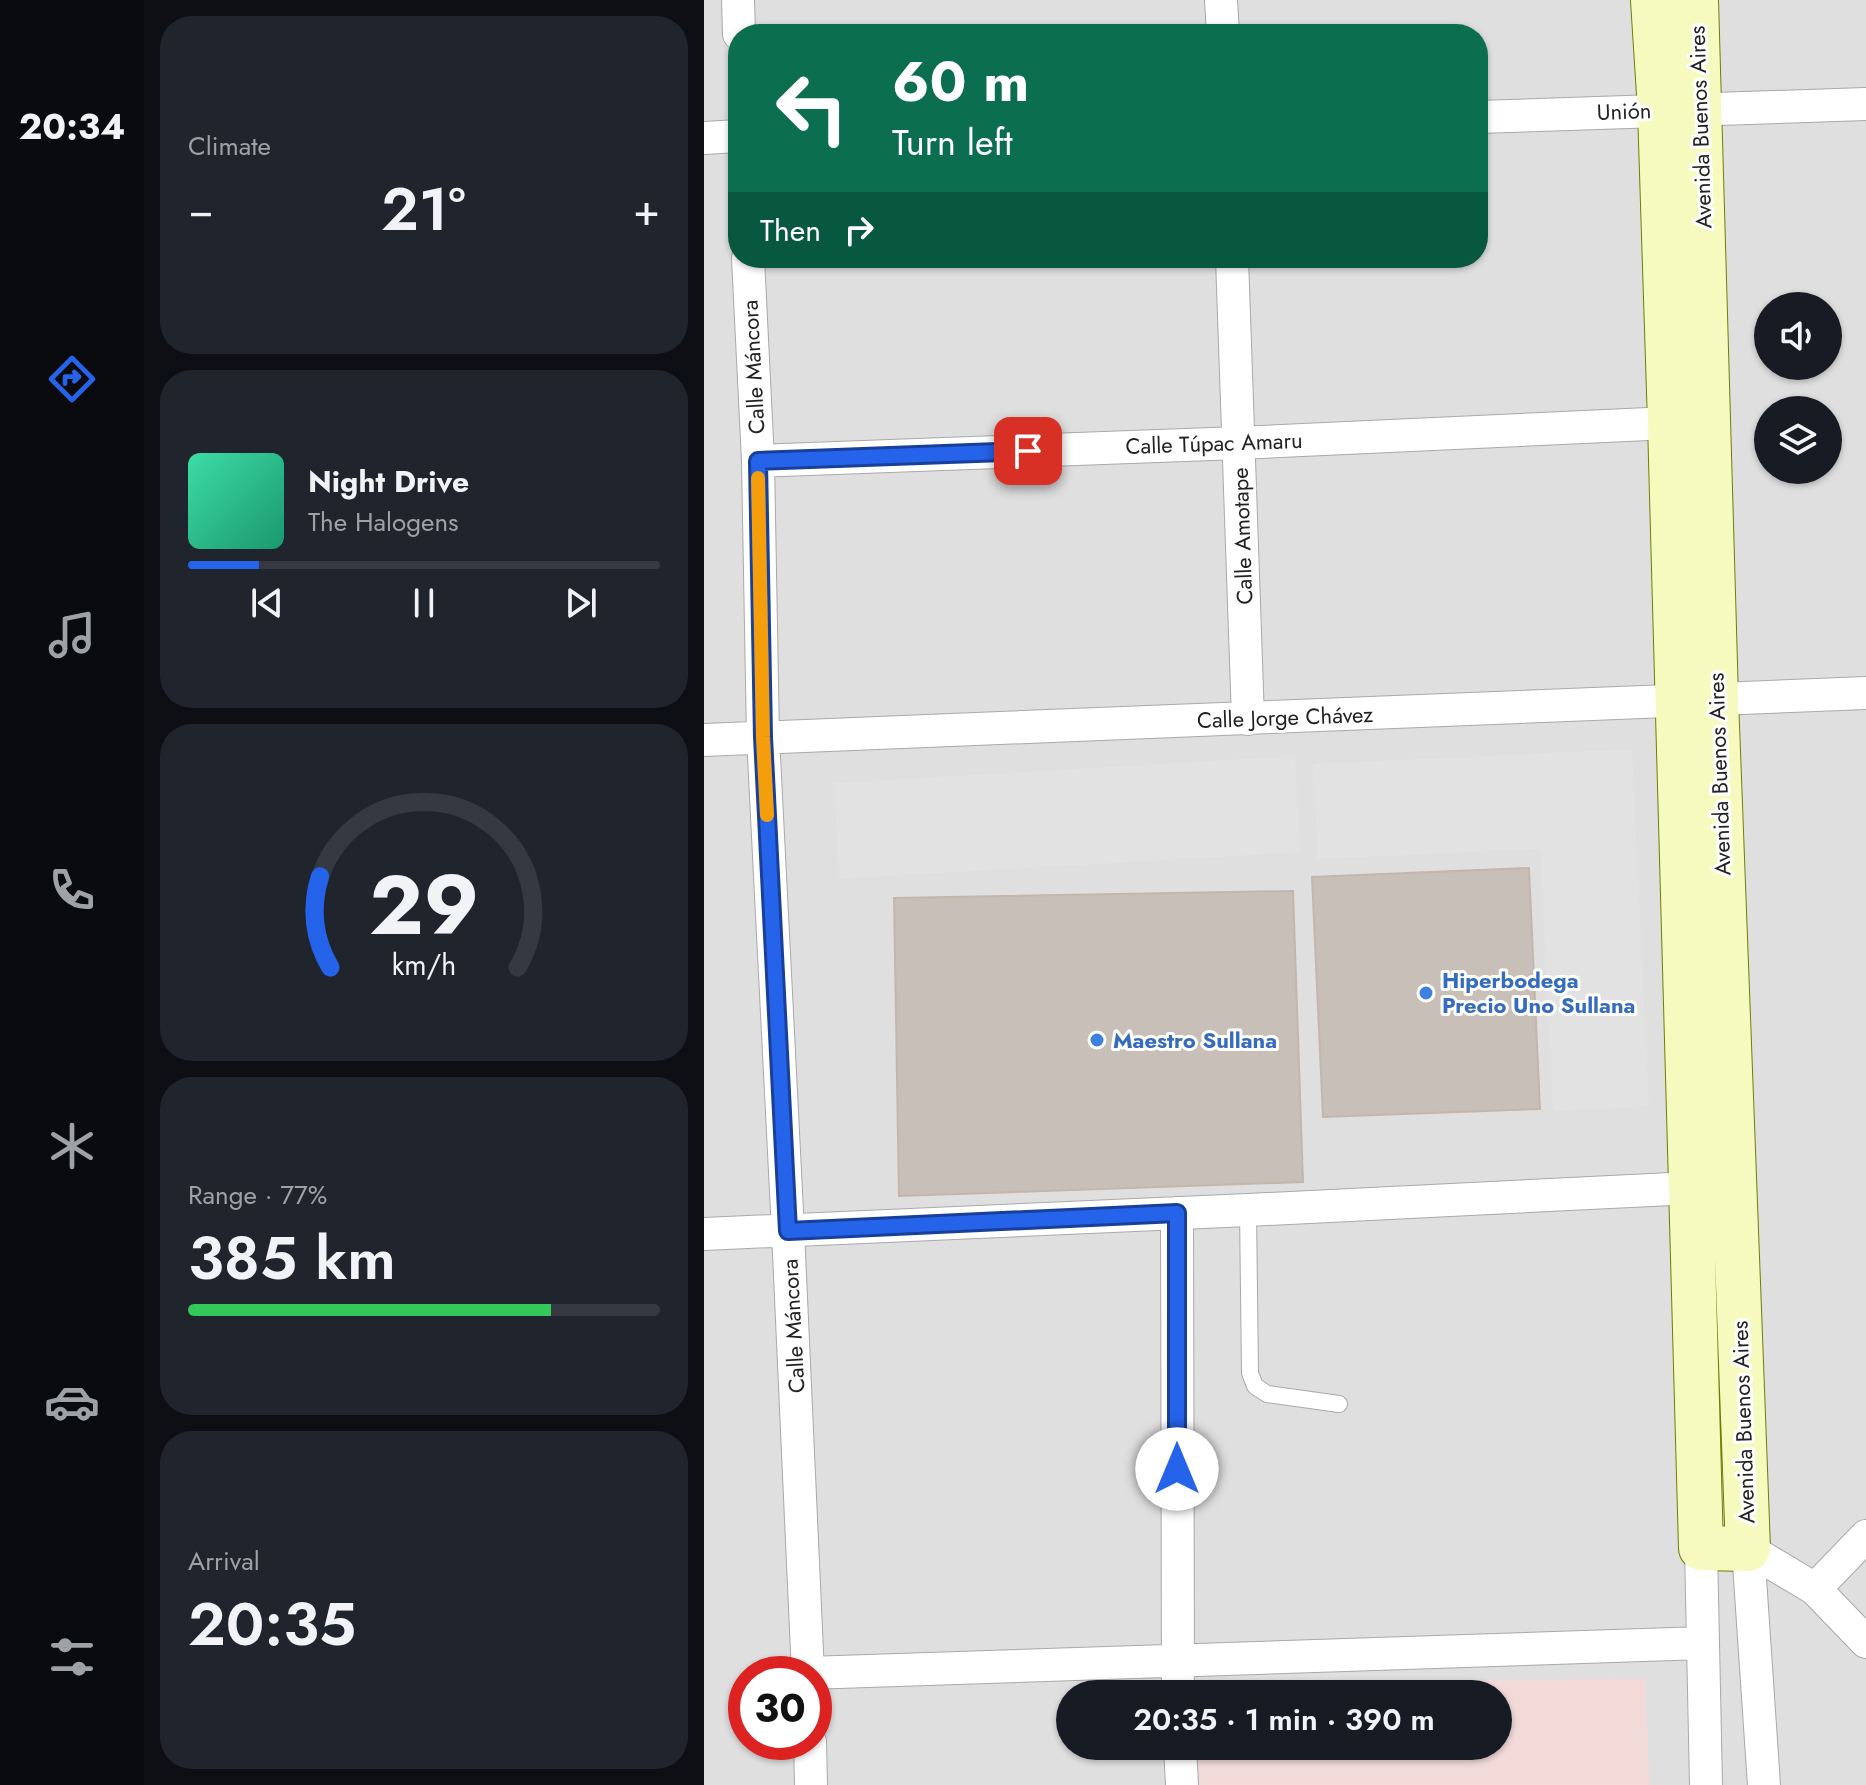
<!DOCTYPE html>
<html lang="en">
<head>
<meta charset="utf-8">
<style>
	body { margin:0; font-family:Jost,sans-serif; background:#20242c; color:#f1f3f6; height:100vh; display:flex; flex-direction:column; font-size:30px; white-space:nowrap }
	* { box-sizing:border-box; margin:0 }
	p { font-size:26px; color:#9ea1a6 }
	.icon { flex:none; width:44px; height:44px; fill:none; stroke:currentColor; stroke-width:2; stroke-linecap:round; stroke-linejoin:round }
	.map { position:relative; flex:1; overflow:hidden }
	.drawer { display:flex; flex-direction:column; gap:16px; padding:16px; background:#0d0f14; width:560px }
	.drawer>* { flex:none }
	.hud { position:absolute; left:24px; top:24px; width:760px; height:244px; border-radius:32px; box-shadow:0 2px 6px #0004; background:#0b6e4f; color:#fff; overflow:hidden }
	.tools { position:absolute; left:1050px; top:292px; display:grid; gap:16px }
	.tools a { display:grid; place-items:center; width:88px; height:88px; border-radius:50%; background:#171b24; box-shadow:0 2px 6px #0004; font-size:40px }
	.speed { position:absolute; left:24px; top:1656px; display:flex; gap:16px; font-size:40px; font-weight:700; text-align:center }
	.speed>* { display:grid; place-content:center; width:104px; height:104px; border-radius:50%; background:#171b24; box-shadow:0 2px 6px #0004; line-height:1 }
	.speed .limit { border:12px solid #d22; background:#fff; color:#111 }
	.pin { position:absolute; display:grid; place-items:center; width:68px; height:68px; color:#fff; margin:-34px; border-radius:16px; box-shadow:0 4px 12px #0006 }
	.me { position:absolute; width:88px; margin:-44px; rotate:0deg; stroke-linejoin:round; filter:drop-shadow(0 0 6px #0008) }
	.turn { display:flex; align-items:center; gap:28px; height:168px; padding:0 32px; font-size:36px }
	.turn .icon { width:104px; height:104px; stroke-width:2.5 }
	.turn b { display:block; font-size:56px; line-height:68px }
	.then { display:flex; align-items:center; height:76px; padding:0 32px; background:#0003; gap:16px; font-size:30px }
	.big { font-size:60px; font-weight:600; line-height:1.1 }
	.drawer .tile { flex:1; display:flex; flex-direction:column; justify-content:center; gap:12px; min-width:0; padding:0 28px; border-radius:32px; background:#20242c }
	.drawer .dial { align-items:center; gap:0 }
	.dial svg { height:208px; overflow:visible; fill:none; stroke:#363941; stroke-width:7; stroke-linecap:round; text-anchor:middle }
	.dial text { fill:#f1f3f6; stroke:none }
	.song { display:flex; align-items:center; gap:24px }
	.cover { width:96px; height:96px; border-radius:12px; background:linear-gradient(135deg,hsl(160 70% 55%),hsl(160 70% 35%)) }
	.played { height:8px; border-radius:4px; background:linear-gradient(90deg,#2563eb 15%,#363941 15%) }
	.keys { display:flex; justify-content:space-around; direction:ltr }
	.heat { display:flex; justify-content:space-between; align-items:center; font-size:44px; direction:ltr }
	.charge { height:12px; border-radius:6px; background:linear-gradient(90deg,#34c759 77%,#363941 0) }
	.trip { position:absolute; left:352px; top:1680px; width:456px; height:80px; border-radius:40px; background:#171b24; box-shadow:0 2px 6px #0004; font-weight:600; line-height:80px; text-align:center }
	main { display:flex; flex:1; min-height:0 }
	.dock { display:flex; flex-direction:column; width:144px; justify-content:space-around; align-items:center; background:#090b0e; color:#9ea1a6 }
	.dock .icon { width:56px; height:56px }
	.dock .active { color:#2563eb }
	.dock b { font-size:36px; color:#f1f3f6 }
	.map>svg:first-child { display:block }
	.residential { fill:#e0dfdf; fill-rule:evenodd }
	.commercial { fill:#f2dad9 }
	.parking { fill:#e2e2e2 }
	.building { fill:#c7bfb8; stroke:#c4b6ab; stroke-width:2 }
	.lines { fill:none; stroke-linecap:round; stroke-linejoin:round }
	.lane-casing { stroke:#a9a9a9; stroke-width:18 }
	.street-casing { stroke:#a9a9a9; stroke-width:34 }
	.secondary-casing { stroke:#707d05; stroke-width:46 }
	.lane { stroke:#fff; stroke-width:16 }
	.street { stroke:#fff; stroke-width:32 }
	.secondary { stroke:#f7fabf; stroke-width:44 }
	.route-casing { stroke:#184099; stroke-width:20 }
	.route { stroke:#2563eb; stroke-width:14 }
	.slow { stroke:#f59e0b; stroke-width:14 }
	.shop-dot { fill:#3f7fe0; stroke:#fff; stroke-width:3 }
	.labels { text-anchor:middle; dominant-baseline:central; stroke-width:6; stroke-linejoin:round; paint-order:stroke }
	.street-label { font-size:22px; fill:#222; stroke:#fff }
	.shop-label { font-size:22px; font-weight:bold; fill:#366cbe; stroke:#fff; text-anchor:start }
</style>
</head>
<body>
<main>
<nav class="dock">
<b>20:34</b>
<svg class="icon active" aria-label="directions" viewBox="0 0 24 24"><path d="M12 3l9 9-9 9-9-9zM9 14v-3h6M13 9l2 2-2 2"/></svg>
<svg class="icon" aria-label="music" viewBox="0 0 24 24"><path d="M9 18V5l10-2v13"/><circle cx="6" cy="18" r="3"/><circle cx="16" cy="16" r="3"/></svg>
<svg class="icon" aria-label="phone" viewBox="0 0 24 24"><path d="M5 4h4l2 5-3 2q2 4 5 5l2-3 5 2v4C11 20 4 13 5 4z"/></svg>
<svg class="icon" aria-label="climate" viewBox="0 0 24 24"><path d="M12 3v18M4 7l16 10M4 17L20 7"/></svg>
<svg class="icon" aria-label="car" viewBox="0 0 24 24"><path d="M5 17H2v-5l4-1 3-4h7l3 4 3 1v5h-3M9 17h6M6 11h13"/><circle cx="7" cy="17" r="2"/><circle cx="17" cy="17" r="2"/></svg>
<svg class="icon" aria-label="filters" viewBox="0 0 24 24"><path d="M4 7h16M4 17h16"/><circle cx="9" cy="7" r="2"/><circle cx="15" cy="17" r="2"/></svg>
</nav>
<section class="drawer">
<div class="tile"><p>Climate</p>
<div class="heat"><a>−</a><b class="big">21°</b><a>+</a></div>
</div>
<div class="tile">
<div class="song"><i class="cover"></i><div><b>Night Drive</b><p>The Halogens</p></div></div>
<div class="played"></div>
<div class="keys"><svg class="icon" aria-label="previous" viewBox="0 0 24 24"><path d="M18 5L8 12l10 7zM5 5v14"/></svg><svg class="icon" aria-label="pause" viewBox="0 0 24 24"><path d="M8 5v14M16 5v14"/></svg><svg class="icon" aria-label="next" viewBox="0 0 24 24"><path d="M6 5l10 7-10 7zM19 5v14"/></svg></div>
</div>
<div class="tile dial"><svg viewBox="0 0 100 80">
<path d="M14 69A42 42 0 1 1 86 69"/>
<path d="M14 69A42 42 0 0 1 10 34" stroke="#2563eb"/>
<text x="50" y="56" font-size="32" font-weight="700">29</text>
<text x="50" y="72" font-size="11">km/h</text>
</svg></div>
<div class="tile"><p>Range · 77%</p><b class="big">385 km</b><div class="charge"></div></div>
<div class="tile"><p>Arrival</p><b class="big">20:35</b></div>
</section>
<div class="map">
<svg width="1162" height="1785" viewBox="0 0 1162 1785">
	<rect width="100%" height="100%" fill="#f2efe9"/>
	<path class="residential" d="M0,0H1162V1785H0ZM34,34H774V258H34ZM1064,306H1124V366H1064ZM1064,410H1124V470H1064ZM42,1674H110V1742H42ZM366,1694H794V1746H366Z"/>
	<path class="commercial" d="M941,1679L946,1785H492L490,1746H794V1694H488V1682Z"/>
	<path class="parking" d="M928,749L945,1107L849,1111L836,849L614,859L609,764Z
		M591,756L597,852L135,879L130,783Z"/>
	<path class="building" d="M825,868L836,1109L619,1117L608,877Z
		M589,891L599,1182L195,1196L190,898Z"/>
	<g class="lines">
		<g class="lane-casing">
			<path id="lane" d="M544,1210L546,1373L551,1386L563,1394L635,1404"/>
		</g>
		<g class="street-casing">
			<path id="street" d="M34,0L35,34
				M517,0L519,34
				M774,117L1162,104
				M0,138L34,136
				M44,258L54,461L59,737L84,1231L104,1674
				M528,258L544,719
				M54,461L535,443L966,423
				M0,740L1162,693
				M473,1213L474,1694
				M0,1234L544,1210L1008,1187
				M997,1548L1002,1785
				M1044,1549L1060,1785
				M1044,1549L1111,1589L1162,1642
				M1111,1589L1162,1536
				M104,1673L999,1643
				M106,1742L107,1785
				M476,1746L478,1785"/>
		</g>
		<g class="secondary-casing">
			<path id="secondary" d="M949,0L956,110L966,423L997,1548L1044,1549L1012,699L992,0"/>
		</g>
		<use href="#lane" class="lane"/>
		<use href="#street" class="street"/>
		<use href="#secondary" class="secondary"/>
	</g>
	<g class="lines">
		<g class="route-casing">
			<path id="route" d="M324,451L54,461L59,737L84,1231L473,1213V1469"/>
		</g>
		<use href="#route" class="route"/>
		<path class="slow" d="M54,478L59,737L63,815"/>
	</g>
	<g class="shop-dot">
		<circle cx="722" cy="993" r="8"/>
		<circle cx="393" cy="1040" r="8"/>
	</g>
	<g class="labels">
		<g class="street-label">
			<text transform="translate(920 111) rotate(-2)">Unión</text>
			<text transform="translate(996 127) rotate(-92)">Avenida Buenos Aires</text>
			<text transform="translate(49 367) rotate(-93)">Calle Máncora</text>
			<text transform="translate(510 443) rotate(-2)">Calle Túpac Amaru</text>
			<text transform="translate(538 536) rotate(-92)">Calle Amotape</text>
			<text transform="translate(581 717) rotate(-2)">Calle Jorge Chávez</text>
			<text transform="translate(1015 774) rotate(-92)">Avenida Buenos Aires</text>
			<text transform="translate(89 1326) rotate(-93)">Calle Máncora</text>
			<text transform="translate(1039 1422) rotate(-92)">Avenida Buenos Aires</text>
		</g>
		<g class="shop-label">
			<text x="738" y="980">Hiperbodega<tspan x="738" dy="25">Precio Uno Sullana</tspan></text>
			<text x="409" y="1040">Maestro Sullana</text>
		</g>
	</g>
</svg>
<div class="tools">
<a><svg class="icon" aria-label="sound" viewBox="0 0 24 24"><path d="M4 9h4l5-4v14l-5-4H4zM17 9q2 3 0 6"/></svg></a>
<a><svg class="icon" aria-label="layers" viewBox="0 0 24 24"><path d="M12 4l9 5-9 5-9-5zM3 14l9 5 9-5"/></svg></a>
</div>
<div class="speed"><div class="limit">30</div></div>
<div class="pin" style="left:324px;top:451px;background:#d93025"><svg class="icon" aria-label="arrive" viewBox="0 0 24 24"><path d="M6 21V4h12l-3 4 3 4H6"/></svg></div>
<svg class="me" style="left:473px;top:1469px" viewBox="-20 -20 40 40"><circle r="19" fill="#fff"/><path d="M0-13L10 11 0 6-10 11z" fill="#2563eb"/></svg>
<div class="trip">20:35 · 1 min · 390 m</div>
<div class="hud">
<div class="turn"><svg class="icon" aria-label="left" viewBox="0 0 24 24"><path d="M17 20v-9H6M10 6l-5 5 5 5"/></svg><div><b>60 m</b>Turn left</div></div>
<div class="then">Then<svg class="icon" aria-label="right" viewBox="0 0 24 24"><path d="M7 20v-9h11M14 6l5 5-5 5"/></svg></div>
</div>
</div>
</main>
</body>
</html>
